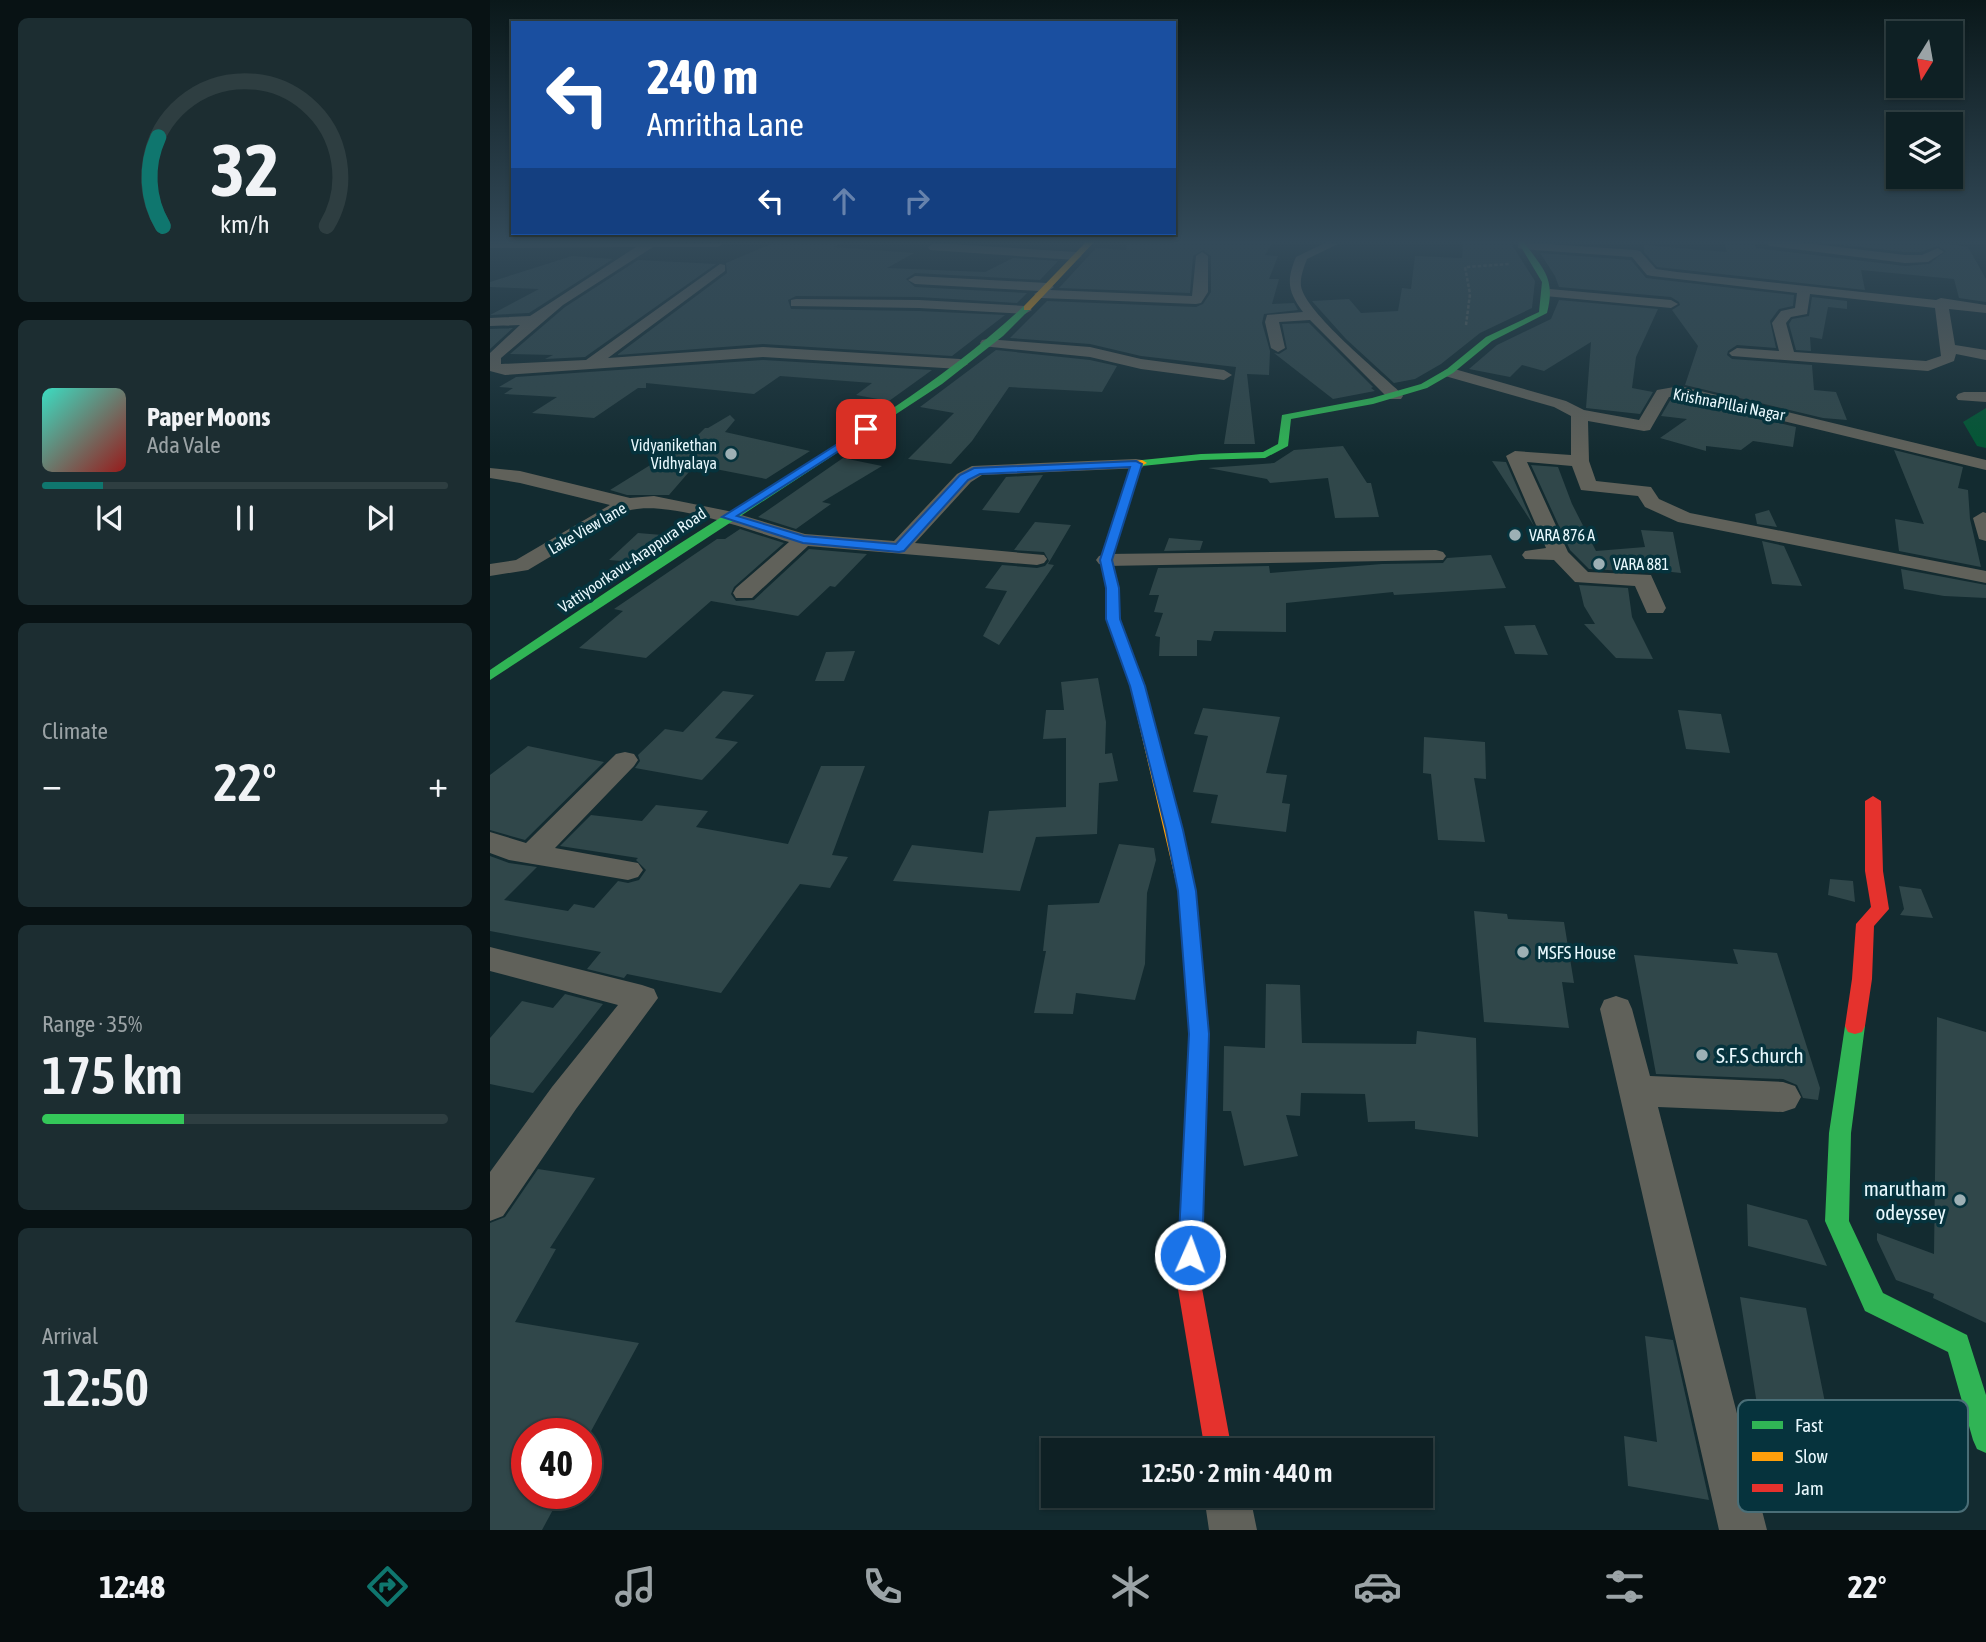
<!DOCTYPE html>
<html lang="en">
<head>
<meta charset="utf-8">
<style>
	body { margin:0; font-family:"Asap Condensed",sans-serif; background:#1c2d31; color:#f1f3f6; height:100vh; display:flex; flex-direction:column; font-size:26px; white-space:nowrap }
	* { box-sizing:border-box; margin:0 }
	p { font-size:23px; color:#9ba3a6 }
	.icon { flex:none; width:38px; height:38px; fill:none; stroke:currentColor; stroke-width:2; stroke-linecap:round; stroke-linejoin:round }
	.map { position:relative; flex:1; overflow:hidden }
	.drawer { display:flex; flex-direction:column; gap:18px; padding:18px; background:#081214; width:490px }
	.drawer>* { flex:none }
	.hud { position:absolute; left:21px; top:21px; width:665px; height:214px; border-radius:0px; box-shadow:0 2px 5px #0004,0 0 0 2px #2e3e41; background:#1a4fa0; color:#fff; overflow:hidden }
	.needle { width:46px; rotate:191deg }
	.buttons { position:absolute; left:1396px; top:21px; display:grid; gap:14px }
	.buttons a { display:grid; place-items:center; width:77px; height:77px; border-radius:0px; background:#0e2024; box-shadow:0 2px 5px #0004,0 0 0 2px #2e3e41; font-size:35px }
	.speed { position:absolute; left:21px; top:1418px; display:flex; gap:14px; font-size:35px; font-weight:700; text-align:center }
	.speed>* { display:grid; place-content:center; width:91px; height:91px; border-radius:50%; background:#0e2024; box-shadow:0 2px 5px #0004,0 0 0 2px #2e3e41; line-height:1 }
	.speed .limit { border:10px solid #d22; background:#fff; color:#111 }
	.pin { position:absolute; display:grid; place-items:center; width:60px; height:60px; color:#fff; margin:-30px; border-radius:14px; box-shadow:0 4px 10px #0006 }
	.me { position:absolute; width:77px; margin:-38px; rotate:2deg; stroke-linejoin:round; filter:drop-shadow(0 0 5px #0008) }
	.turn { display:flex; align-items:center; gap:24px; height:147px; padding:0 21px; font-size:32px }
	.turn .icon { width:91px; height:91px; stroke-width:2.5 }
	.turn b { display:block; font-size:49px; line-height:60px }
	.lanes { display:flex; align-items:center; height:66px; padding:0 21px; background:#0003; justify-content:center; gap:35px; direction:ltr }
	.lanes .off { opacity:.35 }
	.big { font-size:52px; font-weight:600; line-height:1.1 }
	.drawer .tile { flex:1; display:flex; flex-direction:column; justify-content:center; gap:10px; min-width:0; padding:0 24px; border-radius:10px; background:#1c2d31 }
	.drawer .dial { align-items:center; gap:0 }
	.dial svg { height:182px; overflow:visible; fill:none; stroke:#2e3e41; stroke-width:7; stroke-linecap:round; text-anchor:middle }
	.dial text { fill:#f1f3f6; stroke:none }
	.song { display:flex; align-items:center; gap:21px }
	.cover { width:84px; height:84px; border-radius:10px; background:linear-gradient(135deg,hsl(170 70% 55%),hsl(0 70% 35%)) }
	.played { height:7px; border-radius:4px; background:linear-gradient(90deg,#0f766e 15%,#2e3e41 15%) }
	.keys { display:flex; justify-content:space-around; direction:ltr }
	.heat { display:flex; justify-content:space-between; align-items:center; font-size:38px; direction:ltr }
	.charge { height:10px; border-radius:5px; background:linear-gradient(90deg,#34c759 35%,#2e3e41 0) }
	.trip { position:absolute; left:551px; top:1438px; width:392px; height:70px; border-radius:0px; background:#0e2024; box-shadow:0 2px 5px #0004,0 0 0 2px #2e3e41; font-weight:600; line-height:70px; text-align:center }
	.dock { display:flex; height:112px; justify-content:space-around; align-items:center; background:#060d0e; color:#9ba3a6 }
	.dock .icon { width:49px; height:49px }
	.dock .on { color:#0f766e }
	.dock b { font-size:32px; color:#f1f3f6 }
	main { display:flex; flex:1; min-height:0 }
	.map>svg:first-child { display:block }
	.water { fill:#025734 }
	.building { fill:#30474a }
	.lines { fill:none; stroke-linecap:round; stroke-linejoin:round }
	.path { stroke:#59615f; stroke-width:2.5; stroke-dasharray:3.5 2; stroke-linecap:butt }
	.street { fill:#60615a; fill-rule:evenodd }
	.fast { fill:#30b455; fill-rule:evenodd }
	.slow { fill:#ff9f0a; fill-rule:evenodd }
	.jam { fill:#e5322d; fill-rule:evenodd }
	.route { fill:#1a73e8; stroke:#114b97; stroke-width:2 }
	.poi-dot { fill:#9db0b5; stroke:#06333d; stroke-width:2.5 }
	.labels { text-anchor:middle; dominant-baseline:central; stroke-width:7; stroke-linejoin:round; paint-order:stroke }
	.far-street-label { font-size:16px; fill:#e8f8fd; stroke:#06333d }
	.far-poi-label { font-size:16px; fill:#e8f8fd; stroke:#06333d; text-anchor:start }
	.poi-label { font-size:18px; fill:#e8f8fd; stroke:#06333d; text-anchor:start }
	.near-poi-label { font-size:21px; fill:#e8f8fd; stroke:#06333d; text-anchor:start }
	.key { fill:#06333d; stroke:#4a6e77; stroke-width:2 }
	.key-label { font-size:19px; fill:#e8f8fd }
</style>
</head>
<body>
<main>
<section class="drawer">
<div class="tile dial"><svg viewBox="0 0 100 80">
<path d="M14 69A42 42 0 1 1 86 69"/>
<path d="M14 69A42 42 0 0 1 12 30" stroke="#0f766e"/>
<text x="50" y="56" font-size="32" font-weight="700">32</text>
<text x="50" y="72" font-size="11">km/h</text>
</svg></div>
<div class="tile">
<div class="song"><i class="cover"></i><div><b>Paper Moons</b><p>Ada Vale</p></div></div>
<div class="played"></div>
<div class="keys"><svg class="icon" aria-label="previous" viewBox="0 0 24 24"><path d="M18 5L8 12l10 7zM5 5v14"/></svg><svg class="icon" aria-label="pause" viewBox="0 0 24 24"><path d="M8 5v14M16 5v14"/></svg><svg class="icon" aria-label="next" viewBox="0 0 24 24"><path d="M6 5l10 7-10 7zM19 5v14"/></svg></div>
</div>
<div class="tile"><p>Climate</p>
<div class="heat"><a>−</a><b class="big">22°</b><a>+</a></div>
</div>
<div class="tile"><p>Range · 35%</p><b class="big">175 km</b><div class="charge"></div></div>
<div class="tile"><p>Arrival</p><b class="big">12:50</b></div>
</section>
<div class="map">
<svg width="1496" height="1530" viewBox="0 0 1496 1530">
	<rect width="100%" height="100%" fill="#132b30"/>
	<path class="water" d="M1496,408V448L1487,446L1473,422Z"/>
	<path class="building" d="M286,242H354L343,247L424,253L397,268L495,272L523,258L568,261L550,280L425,273L416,279L425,287L537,293L527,303L429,297L306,296L298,300L301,309L429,311L515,315L462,356L273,344L127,355L237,273L236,263Z
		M637,242H783L775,255L788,256L779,279H789L782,304L804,303L808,310L774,314L772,323L780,351L779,375L757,374L765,444H734L746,367L651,356L600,344L520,338L557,301L706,307L713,304L721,292V256L713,250L703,256L700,293L569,288L606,248L636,250Z
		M973,242H1020L1045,281L1042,308L990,333L951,364L925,379L904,383L856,339L822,301L859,299L871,313L908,311L912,288L921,289L925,256L972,258Z
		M1234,242H1264L1266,248L1415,266L1439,264L1456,251L1447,246L1431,252H1415L1327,242H1447L1478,247L1496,279V302L1469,298L1464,279L1371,270L1375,290L1167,267L1154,252V245L1237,252Z
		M1050,253L1141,260L1156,278L1304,295L1303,306L1289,309L1280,321L1286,348L1247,345L1238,351L1237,355L1242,359L1322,365L1324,390L1346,392L1357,420L1333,418L1195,385L1208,346L1182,310L1190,305L1189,302L1181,297L1069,287L1065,276Z
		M82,256L123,259L39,313L0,315L49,289L0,287V282Z
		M148,260L226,264L95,357L55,359L63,355L20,354L75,307Z
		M1322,297L1357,301V309L1338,307L1332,339L1320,337L1321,351L1306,350L1299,324L1302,319L1319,316Z
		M1069,300L1168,309L1146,357L1142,388L1163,392L1150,414L1096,408L1101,342L1054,371L1032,365L1020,377L979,369L1007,345L1061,319Z
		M819,323L883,387L881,388L885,391L843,399L784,353L789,354L797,349L792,324Z
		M23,328L0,349V329Z
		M506,350L600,360L627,366L612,392L519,387L482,441L461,464L418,459L464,413L430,407Z
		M273,360L442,370L399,401L366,395L382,383L290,376L264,394L156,383V388H148L104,418L42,413L67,397L14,394L23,388L9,387L26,377Z
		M1181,399H1190L1306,427L1303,447L1263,441L1251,450L1216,446V451L1170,438L1197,419L1171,416Z
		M240,415L245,420L235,432L320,451L276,479L205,465L179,495H137L120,490L207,436L215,428H218Z
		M853,446L877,483H881L889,517L845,518L838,478L780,483L777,479L718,468L784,463L804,450Z
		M1404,450L1473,467L1468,488L1478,490L1480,519L1491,567L1409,551L1405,519L1434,524Z
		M353,458L392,466L332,502L341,504L306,529L268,517Z
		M1002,461L1016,462L1044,526Z
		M1041,465L1068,467L1082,504L1106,551L1155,547L1151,530L1183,532L1191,573L1135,567L1136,571L1099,569L1080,550Z
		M553,475L529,513L492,510L516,477Z
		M1279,510L1287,527L1267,524L1265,514Z
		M545,522L581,525L558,564L564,565L509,645L493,636L517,591L495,588L512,565L547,568L555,566L559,561L554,552L524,550Z
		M250,529L294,543L244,587L241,594L246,601L264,600L319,549L377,554L345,587L340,586L308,616L221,601L156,658L89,648L133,611L124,609L227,539H235Z
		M148,533L184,536L145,562L119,560Z
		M679,538L713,541L710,550L674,551Z
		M1272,541L1294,546L1312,586L1282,584Z
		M1001,555L1016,588L904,595L903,592L796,603V632L724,631L721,641L707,640V656H669L670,637L665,636L673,613L664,612L669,595H659L668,568L779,566L780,573L892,564L953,563L957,558Z
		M1411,569L1496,585V598L1454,596L1414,589Z
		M1089,585L1138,588L1142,617L1163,659L1126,658L1094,624H1105L1094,606Z
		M1045,625L1058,655L1025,654L1014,626Z
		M365,651L354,681H325L336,652Z
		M608,678L616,722L615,754L622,753L628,781L609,783L607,834L546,837L530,891L403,881L422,845L493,853L499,811L576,807V738L553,739L556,710H574L571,682Z
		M233,691L264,695L225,738L248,742L212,780L145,768L150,761L148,755L175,729L193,732Z
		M713,708L790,717L776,773L797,775L792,803L800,804L796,832L721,823L728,795L703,792L718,736L704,734Z
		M1188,710L1231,714L1240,753L1196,749Z
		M934,737L995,742L996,779L984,778L995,842L948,840L941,774L933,773Z
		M38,746L114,762L35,840L0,830V775Z
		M331,766H375L342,855L358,857L340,888L310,884L231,993L137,974L134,978L97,969L111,952L0,931V856L19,863L47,867L14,900L78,911L84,904L104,908L128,881L138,883L149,880L156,870L146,860L148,858L70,846L101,815L152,821L166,805L218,811L206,827L298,844Z
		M629,844L664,848L666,860L657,893L655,964L645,1000L586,993L583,1014L544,1013L556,951H553L558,905L609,903Z
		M1340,879L1363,881L1365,902L1338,895Z
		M1409,886L1431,889L1443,918L1410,915L1414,909Z
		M984,911L1017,914L1018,919L1074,922L1084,983L1072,982L1079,1028L994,1022Z
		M1243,949L1287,953L1330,1088L1328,1100L1313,1098L1307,1085L1293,1079L1166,1074L1144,955L1248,964Z
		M776,984L810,985L812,1043L926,1044L927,1031L986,1038L988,1137L925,1129V1121L878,1122L875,1094L811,1093L810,1116L796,1115L808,1156L754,1166L741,1111H733L734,1046L775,1048Z
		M75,994L113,1004L43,1093L0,1084V1038L32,1001L63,1008Z
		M1447,1017L1496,1032V1323L1443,1298L1444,1294L1406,1280L1387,1240V1233L1444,1254Z
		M48,1169L105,1178L60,1248L66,1249L25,1322L149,1343L100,1433H37V1493H72L52,1530H0V1223L15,1217Z
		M1257,1204L1317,1220L1337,1266L1258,1246Z
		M1250,1297L1316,1308L1352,1487L1278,1474Z
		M1155,1336L1183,1340L1219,1500L1138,1486L1134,1436L1167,1442Z"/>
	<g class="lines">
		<path class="path" d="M976,325L980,294L975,267L1019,264"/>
		<path class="street" d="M0,242L234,243L228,247H163L73,305L11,358V364L96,360L230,264L235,265V271L118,358L273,347L470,359L478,364L470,369L273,357L15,375L0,371V353L30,325L0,326V318L40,316L146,247L0,248Z
			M837,242L848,244L817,259C814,267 810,277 811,286C815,312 889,372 911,393L913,396L911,399H899L820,320L789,322L795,348L788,352L781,348L775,322L777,315L813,312C798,292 796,281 806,257Z
			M1028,242L1146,250L1150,251L1166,269L1187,272L1446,300L1451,298L1496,305V313L1459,309L1465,345L1496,350V360L1466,354L1464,361L1438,371L1242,356L1239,353L1247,348L1289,351L1282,323L1291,311L1305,308L1307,293L1162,276L1157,275L1142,257L1032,249L1028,248ZM1320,294L1445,308L1451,356L1436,361L1304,352L1296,323L1301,317L1317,314Z
			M1274,242H1307L1415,255H1432L1448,248L1454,252L1438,262L1415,263L1280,246Z
			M444,243L586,252L592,256L586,260L440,250L438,247Z
			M712,252L718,256V292L711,303L706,304L551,298L544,294L549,291L425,284L418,280L425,276L557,283L564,287L560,290L702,296L706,256Z
			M1060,289L1181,300L1188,304L1181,308L1055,296L1053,293Z
			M306,299L429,300L535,306L542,310L535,314L429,308L301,306V300Z
			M497,339L600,347L651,359L734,370L742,375L734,380L651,369L600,357L492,346L490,343L492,340Z
			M961,368L1076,401L1094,410L1149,420L1167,390L1190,386L1496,460V470L1190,396L1179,397L1160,430L1154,431L1098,421L1099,461L1106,481L1161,487L1169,499L1200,513L1496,571V583L1188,522L1155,507L1148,496L1091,490L1082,466L1037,462L1078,552L1098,572L1161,575L1176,608L1173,613H1157L1145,586L1085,582L1064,560L1035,559L1032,555L1035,551L1056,548L1016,456L1025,451L1081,455V416L1064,407L955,376L953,373L955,370Z
			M1474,392H1496V402L1468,400L1466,397L1468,394Z
			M646,459L652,460L655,464L652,468L492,475L481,482L425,543L554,555L557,559L554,563L547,565L318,546L262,598H246L243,593L246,588L299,542C259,530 176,499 137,511L38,570L0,576V564L26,560L120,505L30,483L0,478V468L30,471L140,498L164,496L238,511L315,534L404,541L467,474L482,466Z
			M1493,512L1496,513V541L1489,539L1483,518Z
			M946,550L953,552L956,556L953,560L616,566L609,564L606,560L609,556L616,554Z
			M135,752L144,754L148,760L144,766L65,848L148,863L153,870L148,877L138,880L19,860L0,853V832L36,843L126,754Z
			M0,947L152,985L164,989L168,998L86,1109L13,1216L0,1221V1172L62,1087L128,1005L0,971Z
			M1126,996L1138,1000L1142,1009L1160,1076L1293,1082L1305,1086L1311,1097L1305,1108L1293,1112L1168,1107L1277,1530H1229L1110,1009L1114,1000Z
			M714,1496H760L767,1530H719Z"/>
		<path class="fast" d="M1028,242H1034C1053,269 1066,278 1057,313L1002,341L963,373L937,388L883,404L801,419L798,446L775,458L711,460L652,466L647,463L652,460L711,454L773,452L788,444L792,415L882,398L931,384L957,369L996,337L1049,312L1052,282Z
			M534,306L541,308L513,336L452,384L0,680V670C85,613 170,555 257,501C353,440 451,384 534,306Z
			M1365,1018L1372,1020L1375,1026L1361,1133L1359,1221L1393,1293L1477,1335L1496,1395V1453L1487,1449L1483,1440L1458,1352L1375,1311L1335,1221L1339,1133L1355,1026L1358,1020Z"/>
		<path class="slow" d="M596,242H604L540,310H534V306Z
			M646,461L652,460L657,463L651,466L622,560L628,588L630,619L654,686L706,891L719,1031L716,1037L709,1039L702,1037L699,1031L688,891L640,686L616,619V588L610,560L641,464Z"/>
		<path class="jam" d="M1383,796L1391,801L1393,871L1399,909L1384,926L1382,979L1375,1026L1372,1032L1365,1034L1358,1032L1355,1026L1362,979L1366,924L1381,907L1375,871V801Z
			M709,1023L716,1025L719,1031L711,1283L742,1451H715L687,1283L699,1031L702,1025Z"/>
	</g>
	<linearGradient id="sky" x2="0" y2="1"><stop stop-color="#0a181a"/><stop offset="0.53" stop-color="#334a59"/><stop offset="1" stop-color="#334a59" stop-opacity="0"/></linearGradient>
	<rect width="1496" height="456" fill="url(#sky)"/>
	<path class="route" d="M376,426L380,427V431L247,516L314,536L406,544L470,475L484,468L646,461L652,464L622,560L629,588L630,619L655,686L693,830L706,891L719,1034L712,1255L709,1264L700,1267L692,1264L688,1255L699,1034L688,891L676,830L640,686L616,619V588L610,560L640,467L490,474L478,480L414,551L409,552L313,543L232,517Z"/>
	<g class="poi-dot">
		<circle cx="241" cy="454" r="7"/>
		<circle cx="1025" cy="535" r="7"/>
		<circle cx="1109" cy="564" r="7"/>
		<circle cx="1033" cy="952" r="7"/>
		<circle cx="1212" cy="1055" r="7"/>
		<circle cx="1470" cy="1200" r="7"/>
	</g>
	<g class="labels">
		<g class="far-street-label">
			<text transform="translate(1239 404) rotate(11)">KrishnaPillai Nagar</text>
			<text transform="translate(97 528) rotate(-30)">Lake View lane</text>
			<text transform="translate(142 560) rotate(-34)">Vattiyoorkavu-Arappura Road</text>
		</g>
		<g class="far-poi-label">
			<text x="227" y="445" text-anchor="end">Vidyanikethan<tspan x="227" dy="18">Vidhyalaya</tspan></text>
			<text x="1039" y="535">VARA 876 A</text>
			<text x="1123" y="564">VARA 881</text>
		</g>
		<g class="poi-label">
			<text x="1047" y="952">MSFS House</text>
		</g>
		<g class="near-poi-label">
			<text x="1226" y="1055">S.F.S church</text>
			<text x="1456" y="1188" text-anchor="end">marutham<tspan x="1456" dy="24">odeyssey</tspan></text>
		</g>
	</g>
	<rect x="1248" y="1400" width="230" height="112" rx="10" class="key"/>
	<rect x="1262" y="1421" width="31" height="8" fill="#30b455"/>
	<rect x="1262" y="1452" width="31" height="9" fill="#ff9f0a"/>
	<rect x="1262" y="1484" width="31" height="8" fill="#e5322d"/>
	<g class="key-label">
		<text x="1305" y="1432">Fast</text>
		<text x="1305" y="1463">Slow</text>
		<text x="1305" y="1495">Jam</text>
	</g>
</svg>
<div class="buttons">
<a><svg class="needle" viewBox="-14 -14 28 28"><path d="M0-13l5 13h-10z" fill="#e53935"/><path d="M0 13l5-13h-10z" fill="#9ba3a6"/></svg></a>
<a><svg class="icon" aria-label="layers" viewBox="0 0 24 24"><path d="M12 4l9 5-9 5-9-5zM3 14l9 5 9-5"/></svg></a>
</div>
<div class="speed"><div class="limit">40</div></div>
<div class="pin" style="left:376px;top:429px;background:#d93025"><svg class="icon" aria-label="arrive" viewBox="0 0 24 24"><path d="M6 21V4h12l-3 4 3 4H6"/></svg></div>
<svg class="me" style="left:700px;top:1255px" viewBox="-20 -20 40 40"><circle r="17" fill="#1a73e8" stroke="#fff" stroke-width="3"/><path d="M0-11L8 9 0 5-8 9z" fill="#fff"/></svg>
<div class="trip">12:50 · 2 min · 440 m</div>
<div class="hud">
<div class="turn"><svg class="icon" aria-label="left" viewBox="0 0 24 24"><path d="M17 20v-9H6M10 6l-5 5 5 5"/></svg><div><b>240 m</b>Amritha Lane</div></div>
<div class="lanes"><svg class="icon" aria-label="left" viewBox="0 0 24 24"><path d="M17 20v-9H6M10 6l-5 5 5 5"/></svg><svg class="icon off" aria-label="ahead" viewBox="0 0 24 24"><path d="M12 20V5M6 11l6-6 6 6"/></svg><svg class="icon off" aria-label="right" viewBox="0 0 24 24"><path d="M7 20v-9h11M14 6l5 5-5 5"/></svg></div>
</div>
</div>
</main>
<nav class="dock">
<b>12:48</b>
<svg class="icon on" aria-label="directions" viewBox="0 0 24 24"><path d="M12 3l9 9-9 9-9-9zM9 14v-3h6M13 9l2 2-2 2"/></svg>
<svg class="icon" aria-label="music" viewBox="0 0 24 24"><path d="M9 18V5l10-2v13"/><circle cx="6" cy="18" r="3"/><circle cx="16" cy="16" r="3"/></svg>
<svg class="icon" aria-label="phone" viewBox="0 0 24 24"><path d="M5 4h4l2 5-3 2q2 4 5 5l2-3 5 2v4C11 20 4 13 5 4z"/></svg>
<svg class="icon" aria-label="climate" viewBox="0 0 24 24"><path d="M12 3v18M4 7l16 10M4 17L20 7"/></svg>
<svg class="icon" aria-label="car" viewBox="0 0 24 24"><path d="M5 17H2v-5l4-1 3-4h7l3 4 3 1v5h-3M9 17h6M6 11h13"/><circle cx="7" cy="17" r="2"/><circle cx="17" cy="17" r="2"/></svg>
<svg class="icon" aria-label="filters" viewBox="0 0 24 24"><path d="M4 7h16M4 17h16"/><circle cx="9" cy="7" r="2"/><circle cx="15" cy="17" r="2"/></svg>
<b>22°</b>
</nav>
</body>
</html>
